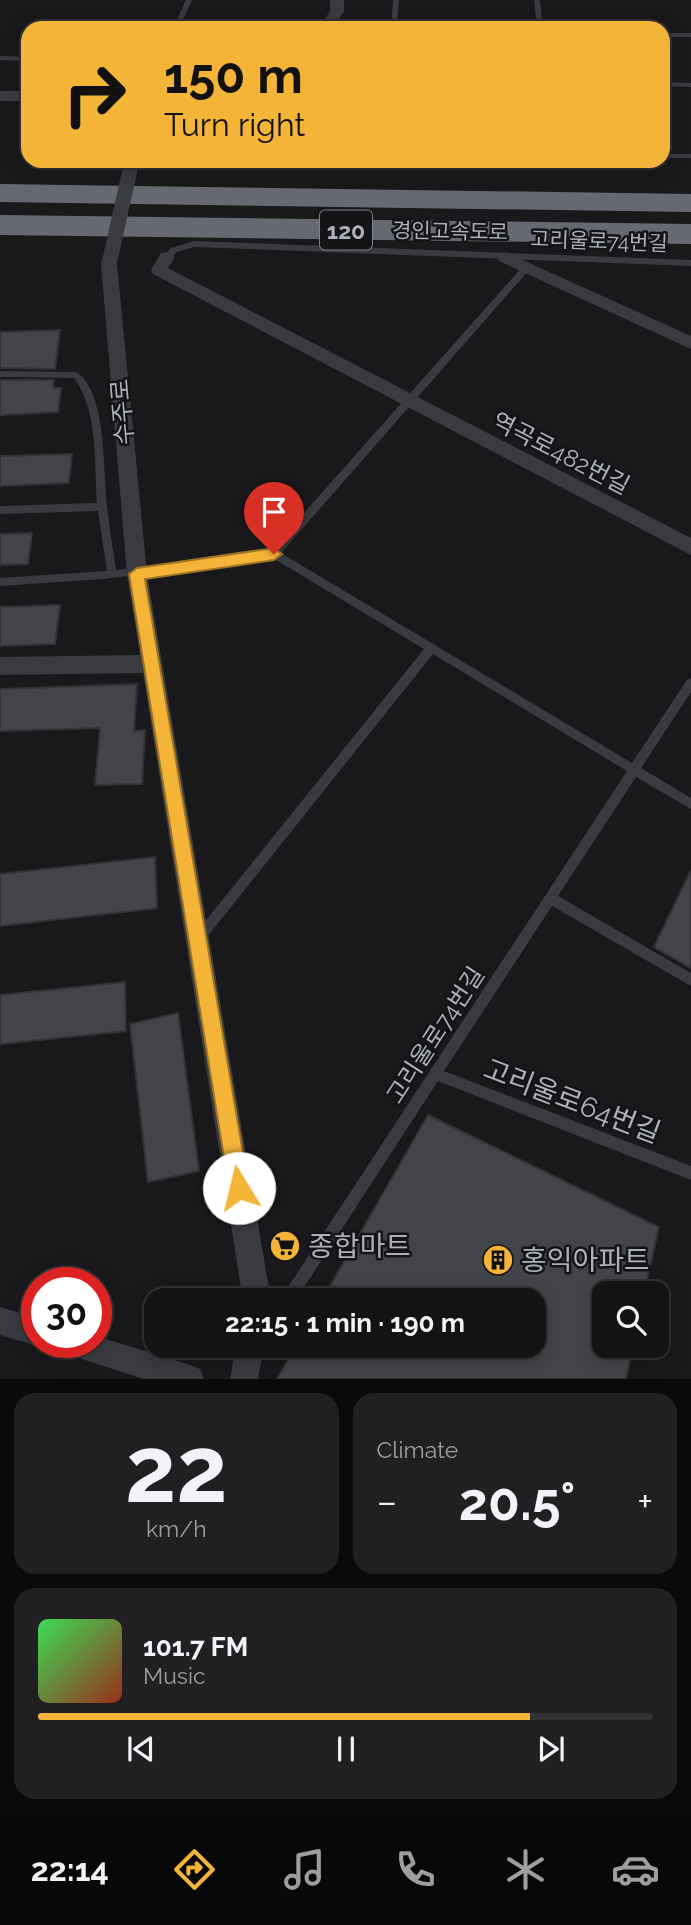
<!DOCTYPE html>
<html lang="en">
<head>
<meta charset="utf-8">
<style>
	body { margin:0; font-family:Raleway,"Noto Sans KR",sans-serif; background:#202022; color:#f1f3f6; height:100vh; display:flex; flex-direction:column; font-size:26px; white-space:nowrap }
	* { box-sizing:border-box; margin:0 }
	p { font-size:23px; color:#9d9ea0 }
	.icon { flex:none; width:38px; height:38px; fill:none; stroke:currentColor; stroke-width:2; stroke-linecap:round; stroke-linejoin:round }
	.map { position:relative; height:1379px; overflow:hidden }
	.details { display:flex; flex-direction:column; gap:14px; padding:14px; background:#0a0a0b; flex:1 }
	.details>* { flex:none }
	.guide { position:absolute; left:21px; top:21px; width:649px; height:147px; border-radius:21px; box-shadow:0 4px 18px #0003,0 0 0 2px #323234; background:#f4b438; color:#111; overflow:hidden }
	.fabs { position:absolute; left:592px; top:1281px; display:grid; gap:14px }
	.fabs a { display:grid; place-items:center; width:77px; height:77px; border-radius:14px; background:#131314; box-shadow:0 4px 18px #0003,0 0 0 2px #323234; font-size:35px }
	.speed { position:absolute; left:21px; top:1267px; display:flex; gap:14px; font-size:35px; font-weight:700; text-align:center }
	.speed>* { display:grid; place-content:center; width:91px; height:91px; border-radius:50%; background:#131314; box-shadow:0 4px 18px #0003,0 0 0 2px #323234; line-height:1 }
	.speed .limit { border:10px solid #d22; background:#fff; color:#111 }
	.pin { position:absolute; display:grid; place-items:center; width:60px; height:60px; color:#fff; margin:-72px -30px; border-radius:50% 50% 50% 0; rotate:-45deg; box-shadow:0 0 7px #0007 }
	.pin .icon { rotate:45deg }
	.me { position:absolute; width:77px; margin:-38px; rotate:351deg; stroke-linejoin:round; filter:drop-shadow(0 0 5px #0008) }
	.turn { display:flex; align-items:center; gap:24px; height:147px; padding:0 28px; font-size:32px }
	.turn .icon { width:91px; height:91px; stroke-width:2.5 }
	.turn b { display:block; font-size:49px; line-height:60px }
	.big { font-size:52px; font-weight:700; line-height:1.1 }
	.details .card { flex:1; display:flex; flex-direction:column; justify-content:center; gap:10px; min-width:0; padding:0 24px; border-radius:21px; background:#202022 }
	.details .dial { align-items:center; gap:0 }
	.dial b { font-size:91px; line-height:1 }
	.song { display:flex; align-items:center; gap:21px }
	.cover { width:84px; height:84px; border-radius:10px; background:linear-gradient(135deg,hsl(130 70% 55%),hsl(10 70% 35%)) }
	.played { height:7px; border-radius:4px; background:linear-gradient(90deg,#f4b438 80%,#323234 80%) }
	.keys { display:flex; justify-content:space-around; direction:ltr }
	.heat { display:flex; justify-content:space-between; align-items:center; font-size:38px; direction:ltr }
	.details .tiles { flex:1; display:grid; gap:14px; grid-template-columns:1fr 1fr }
	.card:last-child { grid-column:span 2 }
	.trip { position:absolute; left:144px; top:1288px; width:402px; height:70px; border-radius:21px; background:#131314; box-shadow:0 4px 18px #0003,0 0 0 2px #323234; font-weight:700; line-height:70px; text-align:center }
	.menu { display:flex; height:112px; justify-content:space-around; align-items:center; background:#080808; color:#9d9ea0 }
	.menu .icon { width:49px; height:49px }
	.menu .on { color:#f4b438 }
	.menu b { font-size:32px; color:#f1f3f6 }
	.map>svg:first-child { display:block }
	.building { fill:#434448; stroke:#333337; stroke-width:2 }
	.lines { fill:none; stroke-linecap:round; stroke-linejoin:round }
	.service { fill:#3a3b40; fill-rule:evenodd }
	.minor { fill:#3a3b40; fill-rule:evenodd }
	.tertiary { fill:#3a3b40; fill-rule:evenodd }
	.motorway { fill:#666972; fill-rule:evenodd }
	.minor-bridge { stroke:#3a3b40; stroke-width:15 }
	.route { fill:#f4b438; stroke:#9f7524; stroke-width:2 }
	.labels { text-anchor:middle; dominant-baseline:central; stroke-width:5; stroke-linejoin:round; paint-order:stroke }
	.far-street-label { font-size:21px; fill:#abb0bb; stroke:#141416 }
	.shield { fill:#141416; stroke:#7e818a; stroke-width:2 }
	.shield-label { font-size:23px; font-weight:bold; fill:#abb0bb }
	.street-label { font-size:24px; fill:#abb0bb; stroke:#141416 }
	.near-street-label { font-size:28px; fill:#abb0bb; stroke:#141416 }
	.near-poi-label { font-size:28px; fill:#abb0bb; stroke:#141416; text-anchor:start }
</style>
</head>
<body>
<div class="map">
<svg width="691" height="1379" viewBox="0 0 691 1379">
	<rect width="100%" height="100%" fill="#19191b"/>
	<path class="building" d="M60,330L55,369L0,368V332Z
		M0,380H54L53,388H61L58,412L0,415Z
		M72,454L69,483L0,486V456Z
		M32,533L28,564L0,565V534Z
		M60,605L55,644L0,646V607Z
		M137,684L134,731L145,730L142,784L95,785L100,728L0,731V689Z
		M155,857L157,908L0,926V874Z
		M691,870V968L654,947Z
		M125,982L126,1031L0,1044V995Z
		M178,1013L199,1171L148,1182L130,1024Z
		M428,1115L659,1227L644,1293H604V1346H633L626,1379H277L296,1346H534V1300H322Z"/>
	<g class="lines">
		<path class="service" d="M186,0H192L179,28H173Z
			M393,0H399L397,28H391Z
			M534,0H540L543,28H537Z
			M663,33H691V37H663Z
			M0,56L28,57V61L0,60Z
			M663,82L691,83V87L663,86Z
			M663,154H691V158H663Z
			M194,241L691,260V266L194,247L177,252L170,259H164L163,257L171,248Z
			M527,264L531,267L530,269L281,553L632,763L687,680L691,678V692L641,768L691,798V809L636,777L558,896L691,973V986L552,906L444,1071L691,1166V1180L438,1081L297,1298L290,1300H251L252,1293L288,1287L627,771L433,654L203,942L199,944L195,942L193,938L195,934L424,649L273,558L103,579L0,586V578L107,571L98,511L0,514V506L97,503C94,463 99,412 74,378L0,377V371L76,372C107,390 103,473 107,505C109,527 113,548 116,570L271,550L524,265Z"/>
		<path class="minor" d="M330,0H344V11L333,28H319L330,11Z
			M167,252L175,257L168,268L691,538V555L153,274L151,270L161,253Z
			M505,252L691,336V349L499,261L497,257Z
			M109,259L117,264L147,574L271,1300H243L143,673L0,675V657L140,655L127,574L101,264Z
			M0,1307L37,1318V1342H46L37,1346L0,1335Z
			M96,1336L190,1365L200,1369L204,1379H144L60,1352L56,1342H96Z
			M236,1346H264L258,1379H230Z"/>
		<path class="tertiary" d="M0,91H28V101H0Z"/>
		<path class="motorway" d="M0,184L691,194V212L0,202Z
			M0,215L691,224V244L0,235Z"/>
		<path class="minor-bridge" d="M109,264L132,161"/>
	</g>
	<path class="route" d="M274,548L282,554L274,560L145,579L249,1188L246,1195L239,1198L232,1195L229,1188L129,574L137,568Z"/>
	<defs>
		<g id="supermarket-disc" transform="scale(1.575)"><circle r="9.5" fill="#f4b438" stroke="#141416"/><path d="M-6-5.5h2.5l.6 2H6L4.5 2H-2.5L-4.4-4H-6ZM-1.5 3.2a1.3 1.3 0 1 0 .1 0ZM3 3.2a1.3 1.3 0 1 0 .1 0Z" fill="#111"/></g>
		<g id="building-disc" transform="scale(1.575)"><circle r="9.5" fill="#f4b438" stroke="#141416"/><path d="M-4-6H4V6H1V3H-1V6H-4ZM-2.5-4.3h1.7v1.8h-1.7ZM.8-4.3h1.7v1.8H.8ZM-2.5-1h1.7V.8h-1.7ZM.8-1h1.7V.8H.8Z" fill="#111"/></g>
	</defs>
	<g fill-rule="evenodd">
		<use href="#supermarket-disc" x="285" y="1246"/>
		<use href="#building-disc" x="498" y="1260"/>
	</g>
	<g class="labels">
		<g class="far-street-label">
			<text transform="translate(450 231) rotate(1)">경인고속도로</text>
			<text transform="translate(599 241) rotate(2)">고리울로74번길</text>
		</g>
		<rect class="shield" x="320" y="210.5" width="52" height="39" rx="5"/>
		<g class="shield-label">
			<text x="346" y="230">120</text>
		</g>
		<g class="street-label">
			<text transform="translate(122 412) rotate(-95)">수주로</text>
			<text transform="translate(561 453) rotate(27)">역곡로482번길</text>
			<text transform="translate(435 1035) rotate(-57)">고리울로74번길</text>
		</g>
		<g class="near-street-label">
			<text transform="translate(572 1101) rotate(21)">고리울로64번길</text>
		</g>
		<g class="near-poi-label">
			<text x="308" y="1246">종합마트</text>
			<text x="521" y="1260">홍익아파트</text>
		</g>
	</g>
</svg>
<div class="fabs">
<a><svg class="icon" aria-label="search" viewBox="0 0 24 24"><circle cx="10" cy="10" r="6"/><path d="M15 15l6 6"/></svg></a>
</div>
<div class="speed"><div class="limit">30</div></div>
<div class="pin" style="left:274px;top:554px;background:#d93025"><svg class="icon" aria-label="arrive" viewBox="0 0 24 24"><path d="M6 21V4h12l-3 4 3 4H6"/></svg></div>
<svg class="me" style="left:239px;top:1188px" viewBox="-20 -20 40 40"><circle r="19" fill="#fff"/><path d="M0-13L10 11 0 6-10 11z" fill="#f4b438"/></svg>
<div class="trip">22:15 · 1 min · 190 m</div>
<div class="guide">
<div class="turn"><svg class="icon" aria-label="right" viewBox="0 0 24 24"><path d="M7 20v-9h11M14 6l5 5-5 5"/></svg><div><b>150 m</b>Turn right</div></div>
</div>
</div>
<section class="details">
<div class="tiles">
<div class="card dial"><b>22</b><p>km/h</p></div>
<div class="card"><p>Climate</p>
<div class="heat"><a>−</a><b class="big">20.5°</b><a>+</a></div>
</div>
<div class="card">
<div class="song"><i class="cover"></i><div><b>101.7 FM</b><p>Music</p></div></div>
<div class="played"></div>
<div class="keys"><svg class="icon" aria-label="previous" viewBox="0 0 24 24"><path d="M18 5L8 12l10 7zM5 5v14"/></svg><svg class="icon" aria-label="pause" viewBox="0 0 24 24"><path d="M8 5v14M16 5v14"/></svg><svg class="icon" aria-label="next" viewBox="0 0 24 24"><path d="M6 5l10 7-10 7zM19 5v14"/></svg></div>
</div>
</div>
</section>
<nav class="menu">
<b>22:14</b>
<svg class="icon on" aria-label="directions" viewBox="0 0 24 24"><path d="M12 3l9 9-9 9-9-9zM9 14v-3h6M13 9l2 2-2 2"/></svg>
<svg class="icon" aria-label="music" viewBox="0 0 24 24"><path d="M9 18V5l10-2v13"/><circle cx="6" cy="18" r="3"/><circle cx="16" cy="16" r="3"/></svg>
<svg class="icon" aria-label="phone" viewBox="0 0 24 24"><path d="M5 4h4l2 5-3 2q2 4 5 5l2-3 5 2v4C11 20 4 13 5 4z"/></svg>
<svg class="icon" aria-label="climate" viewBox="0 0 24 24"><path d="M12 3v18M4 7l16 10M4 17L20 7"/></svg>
<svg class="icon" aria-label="car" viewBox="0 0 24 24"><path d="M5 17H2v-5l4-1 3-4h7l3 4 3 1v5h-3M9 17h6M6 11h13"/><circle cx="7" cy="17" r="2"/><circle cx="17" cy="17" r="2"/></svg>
</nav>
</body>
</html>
